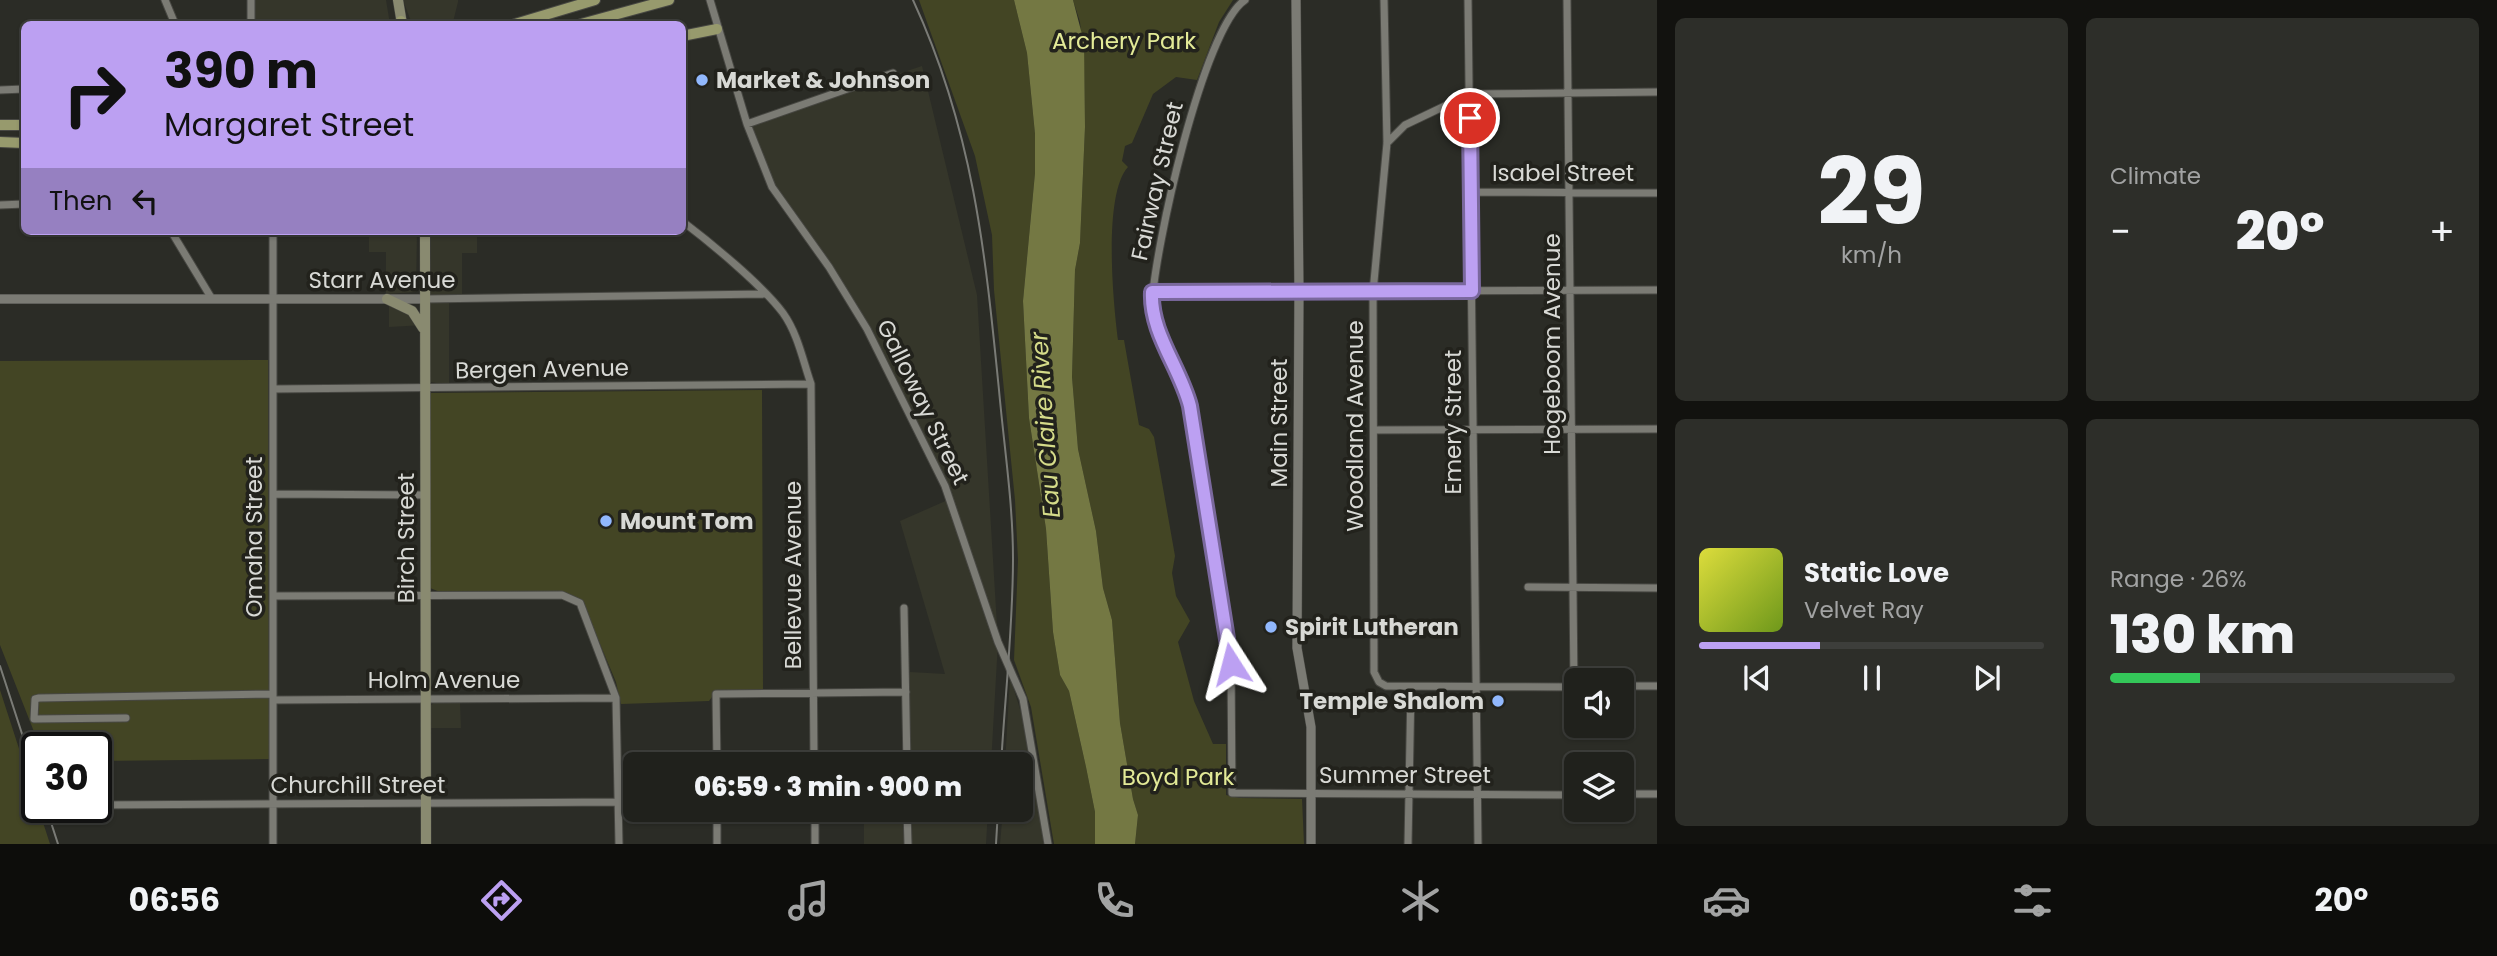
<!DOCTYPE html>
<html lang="en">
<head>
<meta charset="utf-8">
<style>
	body { margin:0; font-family:Poppins,sans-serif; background:#2d2e29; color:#f1f3f6; height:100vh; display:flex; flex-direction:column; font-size:26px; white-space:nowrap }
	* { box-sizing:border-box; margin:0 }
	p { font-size:23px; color:#a2a3a3 }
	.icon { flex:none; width:38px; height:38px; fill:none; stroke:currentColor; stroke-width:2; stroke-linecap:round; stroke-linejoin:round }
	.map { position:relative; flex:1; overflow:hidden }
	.drawer { display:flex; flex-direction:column; gap:18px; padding:18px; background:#12120f; width:840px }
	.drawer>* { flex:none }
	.hud { position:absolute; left:21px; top:21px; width:665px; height:214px; border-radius:10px; box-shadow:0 2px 5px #0004,0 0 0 2px #3d3e3b; background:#bca0f2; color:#111; overflow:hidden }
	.buttons { position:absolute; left:1564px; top:668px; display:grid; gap:14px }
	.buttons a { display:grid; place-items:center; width:70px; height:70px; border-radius:10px; background:#20211c; box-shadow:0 2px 5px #0004,0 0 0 2px #3d3e3b; font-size:35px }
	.speed { position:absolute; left:21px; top:732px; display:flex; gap:14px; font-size:35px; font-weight:700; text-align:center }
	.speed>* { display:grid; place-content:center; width:91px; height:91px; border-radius:50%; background:#20211c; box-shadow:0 2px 5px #0004,0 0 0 2px #3d3e3b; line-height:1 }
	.speed .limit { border:4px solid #111; border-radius:10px; background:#fff; color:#111 }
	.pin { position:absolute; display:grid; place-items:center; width:60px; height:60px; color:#fff; margin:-30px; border:4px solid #fff; border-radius:50%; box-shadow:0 2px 7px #0007 }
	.me { position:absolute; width:77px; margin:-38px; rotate:351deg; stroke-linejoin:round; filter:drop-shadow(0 0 5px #0008) }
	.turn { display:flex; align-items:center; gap:24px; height:147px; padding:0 28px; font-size:32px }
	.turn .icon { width:91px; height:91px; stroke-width:2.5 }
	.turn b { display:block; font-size:49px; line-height:60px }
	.then { display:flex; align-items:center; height:66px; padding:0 28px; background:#0003; gap:14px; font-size:26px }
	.big { font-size:52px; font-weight:800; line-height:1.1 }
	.drawer .widget { flex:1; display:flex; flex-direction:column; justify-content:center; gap:10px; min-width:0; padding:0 24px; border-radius:10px; background:#2d2e29 }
	.drawer .dial { align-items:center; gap:0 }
	.dial b { font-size:91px; line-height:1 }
	.song { display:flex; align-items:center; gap:21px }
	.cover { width:84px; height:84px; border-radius:10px; background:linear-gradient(135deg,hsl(60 70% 55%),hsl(80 70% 35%)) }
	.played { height:7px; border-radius:4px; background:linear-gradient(90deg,#bca0f2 35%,#3d3e3b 35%) }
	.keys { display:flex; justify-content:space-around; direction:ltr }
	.heat { display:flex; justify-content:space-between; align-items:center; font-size:38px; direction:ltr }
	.charge { height:10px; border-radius:5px; background:linear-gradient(90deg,#34c759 26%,#3d3e3b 0) }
	.drawer .tiles { flex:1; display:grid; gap:18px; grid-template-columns:repeat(2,1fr) }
	.trip { position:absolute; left:623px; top:752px; width:410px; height:70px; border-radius:10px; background:#20211c; box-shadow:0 2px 5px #0004,0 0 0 2px #3d3e3b; font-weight:800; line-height:70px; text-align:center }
	.menu { display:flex; height:112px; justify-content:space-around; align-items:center; background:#0d0d0b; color:#a2a3a3 }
	.menu .icon { width:49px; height:49px }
	.menu .active { color:#bca0f2 }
	.menu b { font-size:32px; color:#f1f3f6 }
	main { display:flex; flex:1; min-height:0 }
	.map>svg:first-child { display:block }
	.built { fill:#35362a }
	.green { fill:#434524 }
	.water { fill:#747843 }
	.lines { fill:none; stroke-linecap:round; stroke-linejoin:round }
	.minor-casing { stroke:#474742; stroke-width:9 }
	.tertiary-casing { stroke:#474742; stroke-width:10 }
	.secondary-casing { stroke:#474742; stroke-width:11 }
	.primary-casing { stroke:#474742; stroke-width:12 }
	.minor { stroke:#7b7b74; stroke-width:7 }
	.tertiary { stroke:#7b7b74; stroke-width:9 }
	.secondary { stroke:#898a70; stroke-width:10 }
	.primary { stroke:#979a6d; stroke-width:10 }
	.rail { stroke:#7a7b76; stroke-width:2 }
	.route-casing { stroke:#7a689d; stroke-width:18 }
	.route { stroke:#bca0f2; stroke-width:12 }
	.poi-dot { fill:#91b8fd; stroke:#22221c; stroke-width:2.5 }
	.labels { text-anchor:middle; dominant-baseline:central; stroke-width:7; stroke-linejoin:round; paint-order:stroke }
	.park-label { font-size:23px; fill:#e3ea97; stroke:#22221c }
	.poi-label { font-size:23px; font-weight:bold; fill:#d8d9d5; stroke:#22221c; text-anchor:start }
	.street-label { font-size:23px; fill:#d8d9d5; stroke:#22221c }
	.water-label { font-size:24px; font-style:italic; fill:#d5db89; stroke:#22221c }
</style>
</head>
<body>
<main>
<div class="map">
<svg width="1657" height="844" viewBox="0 0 1657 844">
	<rect width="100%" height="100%" fill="#2b2c26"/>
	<path class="built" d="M255,0H386L390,24H255Z
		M403,0H458V2L453,22L412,24Z
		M922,66L977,295L998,642L991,765H907L906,692L910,672L945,674L900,521L950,499L867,329L772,187L747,124Z
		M369,231H417L416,292L386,294V252H369Z
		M431,231H477V253H462V296L449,297V385L430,382Z
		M389,303L403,305L424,325L389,327Z
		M1010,677L1024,722L1044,844H1000L1003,810H1020V765H1005Z
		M434,703H460L461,728H429L430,706Z
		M864,810H988L986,844H864Z"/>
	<path class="green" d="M919,0H1014L1027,53L1035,134V173L1023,301L1029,418L1046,529L1053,632L1060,675L1069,691L1086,767L1095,812V844H1054L1031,707L1014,660L1018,560L1015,500L994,290L992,235L975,156Z
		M1073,0H1233L1219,22L1197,80L1176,77L1153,94L1132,143L1125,146L1122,161L1128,167C1103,194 1113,302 1118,340H1124L1139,425L1149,429L1154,437L1175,556L1172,573L1176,596L1190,621L1178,642L1194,701L1213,744H1226V795L1240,798L1302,799L1304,844H1135L1138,815L1133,799L1120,723L1112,620L1103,588L1096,531L1078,449L1072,377L1075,270L1080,243L1085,127L1084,66L1080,22Z
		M268,360L269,759L96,761V747H40L0,645V361Z
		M762,390L763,691L715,693L709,701L621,704L616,682L582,601L565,592H440L430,588L431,393Z
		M0,690L50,844H0Z"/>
	<path class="water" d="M1014,0H1073L1084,42L1085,127L1080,243L1075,270L1072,377L1078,449L1096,531L1103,588L1112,620L1120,723L1133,799L1138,815L1135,844H1095V812L1086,767L1069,691L1060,675L1053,632L1046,529L1029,418L1023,301L1035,173V134L1027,53Z"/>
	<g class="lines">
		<g class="minor-casing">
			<path id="minor" d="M165,0L175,24
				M251,0V24
				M710,0L747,124L772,187L829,267L867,329L945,486L998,642L1023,699L1048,844
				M1245,0C1203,28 1154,251 1152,305C1158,341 1181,371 1190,406L1231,664L1232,793L1577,795
				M1384,0L1387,143L1373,292L1374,672L1379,682L1386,686L1577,687
				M1468,0L1478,844
				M1567,0L1574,687
				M0,90L24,89
				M747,124L893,73
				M1387,143L1405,125L1470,94L1657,92
				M1470,192L1657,193
				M0,205L24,204
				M682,221C711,243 762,285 783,313C798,334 803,361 811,384L814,765
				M171,231L212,299
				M273,231V844
				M1152,292L1657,290
				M425,299L764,294
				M273,389L811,384
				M1374,430L1657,429
				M273,494L425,495
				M1528,587L1657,588
				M273,596L562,595L580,603L616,698L619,844
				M904,608L907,765
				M1622,686H1657
				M273,700L616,698
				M126,718L34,719L35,699L39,698L273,694
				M717,765L716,694L906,692
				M1622,794H1657
				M96,805L619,802
				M717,810V844
				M815,810V844
				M907,810L908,844
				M1408,844L1411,687"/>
		</g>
		<g class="tertiary-casing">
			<path id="tertiary" d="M1296,0L1299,292L1297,648L1311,727V844
				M0,299H425"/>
		</g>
		<g class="secondary-casing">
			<path id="secondary" d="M398,0L402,24
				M425,231L426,844
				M387,299L412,311L423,328"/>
		</g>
		<g class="primary-casing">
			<path id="primary" d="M400,24L401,21
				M515,24L595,0
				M581,24L669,0
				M682,36L717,29
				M0,125H24
				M0,142L24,143"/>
		</g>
		<use href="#minor" class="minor"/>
		<use href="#tertiary" class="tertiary"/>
		<use href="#secondary" class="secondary"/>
		<use href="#primary" class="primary"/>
		<path class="rail" d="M913,0C973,130 985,250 999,390C1004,446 1013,503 1013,559C1013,627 1005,696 1001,765
			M0,666L37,780
			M46,807L58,844
			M996,844L998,810"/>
	</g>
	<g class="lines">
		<g class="route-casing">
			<path id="route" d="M1231,664L1190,406C1180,367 1150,333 1152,292L1472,291L1470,118"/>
		</g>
		<use href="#route" class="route"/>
	</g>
	<g class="poi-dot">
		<circle cx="702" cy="80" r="7"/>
		<circle cx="606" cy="521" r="7"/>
		<circle cx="1271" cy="627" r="7"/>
		<circle cx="1498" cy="701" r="7"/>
	</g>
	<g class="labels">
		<g class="park-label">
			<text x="1124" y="41">Archery Park</text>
			<text x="1178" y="777">Boyd Park</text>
		</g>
		<g class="poi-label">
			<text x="716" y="80">Market &amp; Johnson</text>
			<text x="620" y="521">Mount Tom</text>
			<text x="1285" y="627">Spirit Lutheran</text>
			<text x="1484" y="701" text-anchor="end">Temple Shalom</text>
		</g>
		<g class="street-label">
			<text x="1563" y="173">Isabel Street</text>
			<text transform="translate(1157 181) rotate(-77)">Fairway Street</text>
			<text x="382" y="280">Starr Avenue</text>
			<text transform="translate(1552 344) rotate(-90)">Hogeboom Avenue</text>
			<text transform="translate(542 369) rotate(-1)">Bergen Avenue</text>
			<text transform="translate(923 402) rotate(64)">Galloway Street</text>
			<text transform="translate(1453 422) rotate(-90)">Emery Street</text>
			<text transform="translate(1279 423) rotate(-90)">Main Street</text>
			<text transform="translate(1355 426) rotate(-90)">Woodland Avenue</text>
			<text transform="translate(254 537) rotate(-90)">Omaha Street</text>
			<text transform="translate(406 538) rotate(-90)">Birch Street</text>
			<text transform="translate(793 575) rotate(-90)">Bellevue Avenue</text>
			<text x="444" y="680">Holm Avenue</text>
			<text x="1405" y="775">Summer Street</text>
			<text x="358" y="785">Churchill Street</text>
		</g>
		<g class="water-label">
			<text transform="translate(1045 425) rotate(-94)">Eau Claire River</text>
		</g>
	</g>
</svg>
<div class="buttons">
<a><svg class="icon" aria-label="sound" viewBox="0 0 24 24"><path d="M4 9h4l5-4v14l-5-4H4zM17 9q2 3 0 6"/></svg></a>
<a><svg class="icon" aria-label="layers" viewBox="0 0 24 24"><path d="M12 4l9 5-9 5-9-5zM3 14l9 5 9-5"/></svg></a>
</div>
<div class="speed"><div class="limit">30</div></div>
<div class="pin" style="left:1470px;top:118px;background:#d93025"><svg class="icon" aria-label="arrive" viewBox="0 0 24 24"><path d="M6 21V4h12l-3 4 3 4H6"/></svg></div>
<svg class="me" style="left:1231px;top:664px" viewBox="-20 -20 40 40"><path d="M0-17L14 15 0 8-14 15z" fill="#bca0f2" stroke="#fff" stroke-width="4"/></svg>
<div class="trip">06:59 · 3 min · 900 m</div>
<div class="hud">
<div class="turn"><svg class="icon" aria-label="right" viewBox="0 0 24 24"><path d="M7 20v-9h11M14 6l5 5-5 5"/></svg><div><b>390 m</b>Margaret Street</div></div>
<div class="then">Then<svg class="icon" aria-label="left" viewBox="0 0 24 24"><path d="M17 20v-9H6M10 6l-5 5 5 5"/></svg></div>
</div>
</div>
<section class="drawer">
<div class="tiles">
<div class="widget dial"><b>29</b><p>km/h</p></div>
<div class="widget"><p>Climate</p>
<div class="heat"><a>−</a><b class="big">20°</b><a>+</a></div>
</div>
<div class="widget">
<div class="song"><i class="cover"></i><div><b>Static Love</b><p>Velvet Ray</p></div></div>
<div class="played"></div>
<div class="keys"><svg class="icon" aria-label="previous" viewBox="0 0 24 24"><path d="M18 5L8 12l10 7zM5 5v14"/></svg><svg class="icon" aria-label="pause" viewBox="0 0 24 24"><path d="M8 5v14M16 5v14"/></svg><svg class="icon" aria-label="next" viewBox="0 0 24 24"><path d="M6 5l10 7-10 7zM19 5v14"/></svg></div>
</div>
<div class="widget"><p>Range · 26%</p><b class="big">130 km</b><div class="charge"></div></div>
</div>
</section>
</main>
<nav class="menu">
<b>06:56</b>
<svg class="icon active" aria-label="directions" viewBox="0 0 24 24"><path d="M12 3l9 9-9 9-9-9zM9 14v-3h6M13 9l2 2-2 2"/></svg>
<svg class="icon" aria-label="music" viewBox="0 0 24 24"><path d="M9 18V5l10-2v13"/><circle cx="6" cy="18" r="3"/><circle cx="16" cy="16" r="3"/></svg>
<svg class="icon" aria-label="phone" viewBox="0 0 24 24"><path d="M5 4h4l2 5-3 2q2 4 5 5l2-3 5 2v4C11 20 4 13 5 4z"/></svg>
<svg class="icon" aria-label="climate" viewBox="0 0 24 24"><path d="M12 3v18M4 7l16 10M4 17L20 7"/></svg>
<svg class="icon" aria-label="car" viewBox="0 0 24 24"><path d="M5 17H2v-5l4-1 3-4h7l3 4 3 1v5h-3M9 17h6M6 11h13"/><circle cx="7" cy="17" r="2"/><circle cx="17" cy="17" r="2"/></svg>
<svg class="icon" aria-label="filters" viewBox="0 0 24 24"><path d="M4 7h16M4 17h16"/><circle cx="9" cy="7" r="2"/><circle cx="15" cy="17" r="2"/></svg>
<b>20°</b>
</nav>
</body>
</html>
